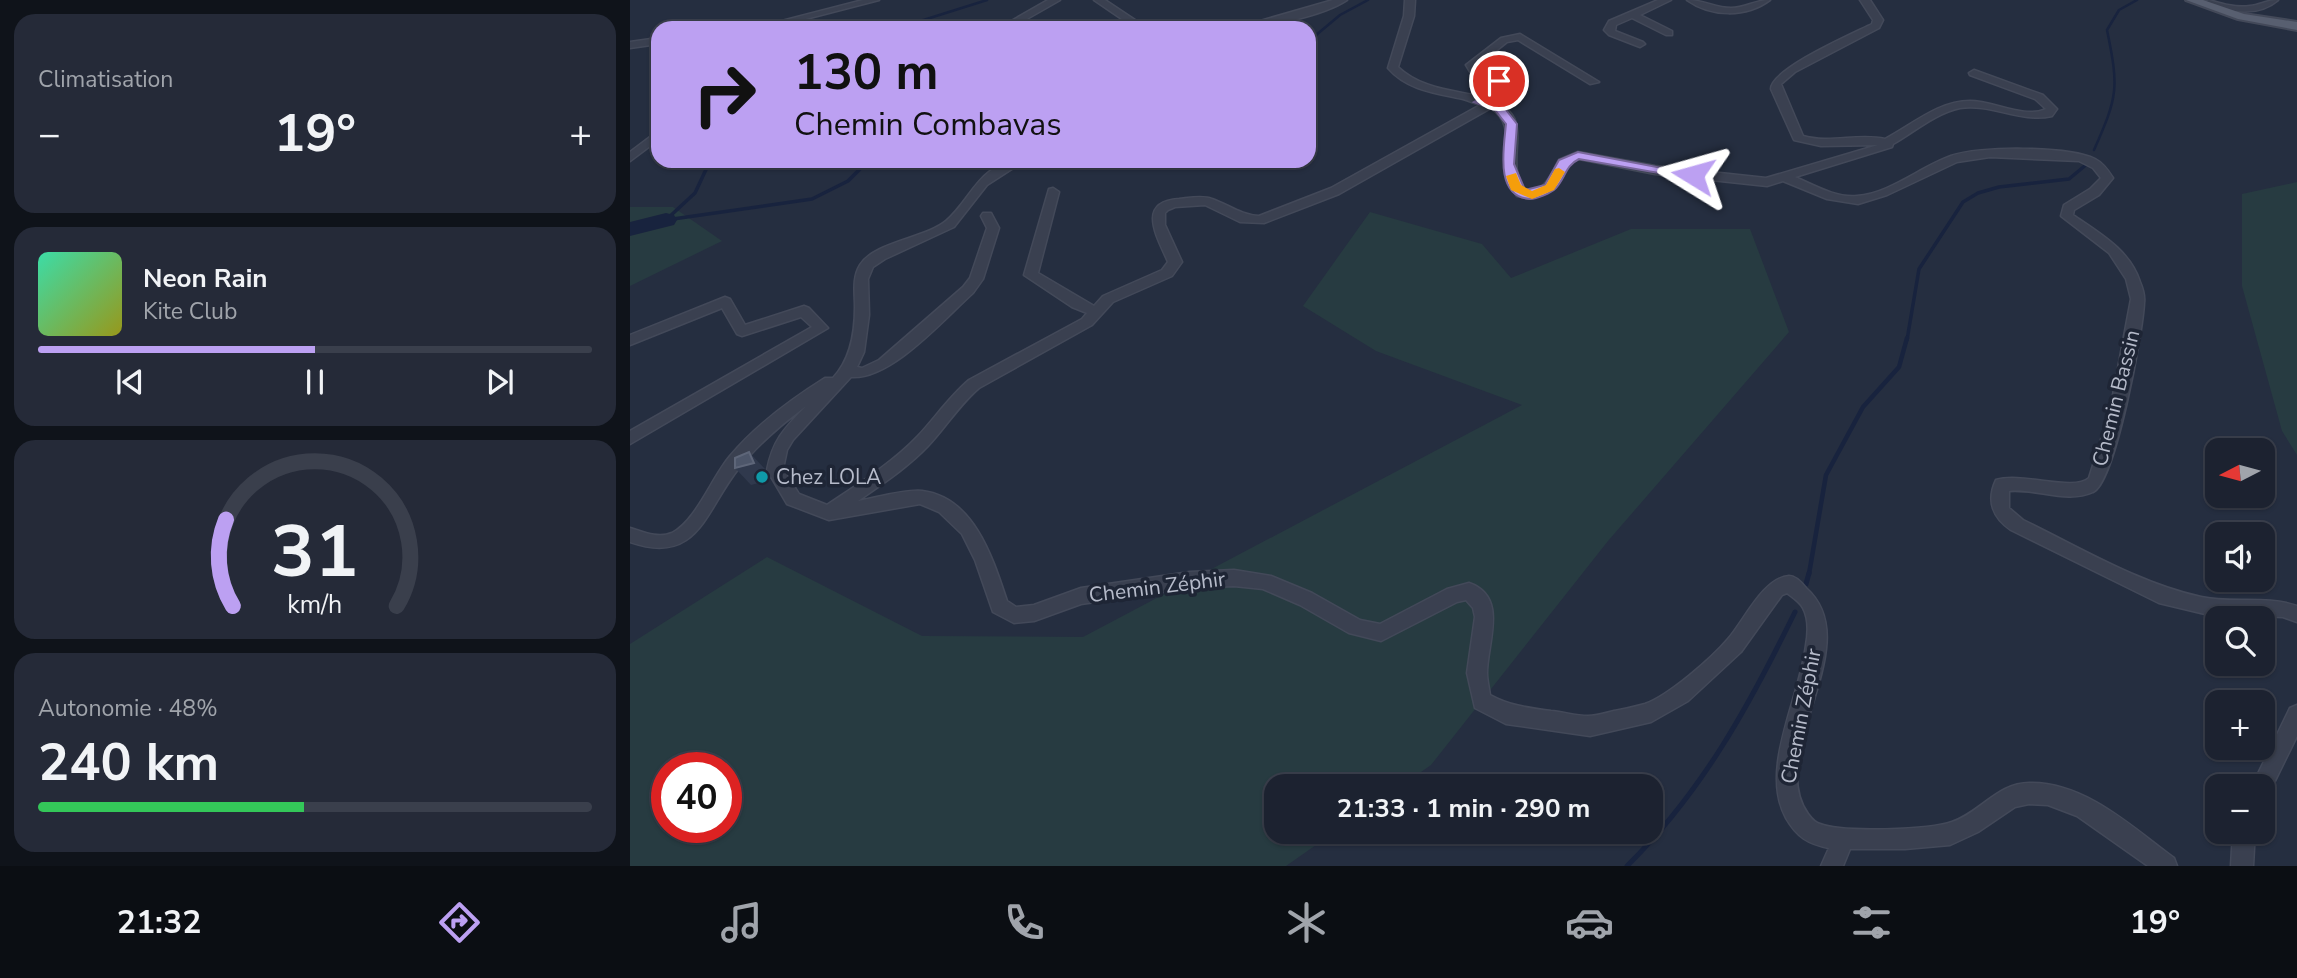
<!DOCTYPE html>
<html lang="fr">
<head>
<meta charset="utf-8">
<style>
	body { margin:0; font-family:"Nunito Sans",sans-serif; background:#252a38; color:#f1f3f6; height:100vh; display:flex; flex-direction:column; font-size:26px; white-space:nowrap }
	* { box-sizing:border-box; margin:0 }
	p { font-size:23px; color:#a0a4ab }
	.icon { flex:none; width:38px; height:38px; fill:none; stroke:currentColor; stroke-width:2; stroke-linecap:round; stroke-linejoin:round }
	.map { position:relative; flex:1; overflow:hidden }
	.drawer { display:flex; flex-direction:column; gap:14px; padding:14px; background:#0f131a; width:630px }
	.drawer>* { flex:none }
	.hud { position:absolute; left:21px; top:21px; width:665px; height:147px; border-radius:21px; box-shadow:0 2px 5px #0004,0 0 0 2px #3a3f4c; background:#bca0f2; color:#111; overflow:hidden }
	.needle { width:46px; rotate:264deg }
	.tools { position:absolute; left:1575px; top:438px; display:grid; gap:14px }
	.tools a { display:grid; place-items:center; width:70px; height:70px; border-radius:14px; background:#1c2230; box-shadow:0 2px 5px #0004,0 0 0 2px #3a3f4c; font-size:35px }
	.speed { position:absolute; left:21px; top:752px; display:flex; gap:14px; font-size:35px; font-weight:700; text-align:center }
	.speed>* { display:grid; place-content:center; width:91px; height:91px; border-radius:50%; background:#1c2230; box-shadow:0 2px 5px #0004,0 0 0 2px #3a3f4c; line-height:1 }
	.speed .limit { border:10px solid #d22; background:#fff; color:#111 }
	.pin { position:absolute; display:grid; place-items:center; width:60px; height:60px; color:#fff; margin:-30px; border:4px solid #fff; border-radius:50%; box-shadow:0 2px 7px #0007 }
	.me { position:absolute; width:77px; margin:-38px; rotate:278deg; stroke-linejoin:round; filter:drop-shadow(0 0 5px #0008) }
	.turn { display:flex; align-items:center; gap:24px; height:147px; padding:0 28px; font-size:32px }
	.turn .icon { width:91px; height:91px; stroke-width:2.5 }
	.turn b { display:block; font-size:49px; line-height:60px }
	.big { font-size:52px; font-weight:700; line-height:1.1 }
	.drawer .widget { flex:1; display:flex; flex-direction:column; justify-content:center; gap:10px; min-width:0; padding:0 24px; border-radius:21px; background:#252a38 }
	.drawer .dial { align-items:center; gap:0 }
	.dial svg { height:182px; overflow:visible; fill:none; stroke:#3a3f4c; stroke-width:7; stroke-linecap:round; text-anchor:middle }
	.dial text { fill:#f1f3f6; stroke:none }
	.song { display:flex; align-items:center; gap:21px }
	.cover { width:84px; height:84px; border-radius:10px; background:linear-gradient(135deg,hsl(160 70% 55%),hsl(60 70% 35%)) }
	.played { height:7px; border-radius:4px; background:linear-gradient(90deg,#bca0f2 50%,#3a3f4c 50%) }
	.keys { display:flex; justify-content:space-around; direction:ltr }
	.heat { display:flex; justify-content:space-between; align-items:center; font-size:38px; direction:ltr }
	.charge { height:10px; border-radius:5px; background:linear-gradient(90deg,#34c759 48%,#3a3f4c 0) }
	.trip { position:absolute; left:634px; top:774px; width:399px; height:70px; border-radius:21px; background:#1c2230; box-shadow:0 2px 5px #0004,0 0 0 2px #3a3f4c; font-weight:700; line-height:70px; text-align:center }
	.dock { display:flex; height:112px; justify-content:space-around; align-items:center; background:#0b0e13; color:#a0a4ab }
	.dock .icon { width:49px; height:49px }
	.dock .current { color:#bca0f2 }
	.dock b { font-size:32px; color:#f1f3f6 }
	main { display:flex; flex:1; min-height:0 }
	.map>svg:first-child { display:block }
	.green { fill:#273b41; fill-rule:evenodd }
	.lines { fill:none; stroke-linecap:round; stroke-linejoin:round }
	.stream-far3 { stroke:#18233e; stroke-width:2.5 }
	.stream-far2 { stroke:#18233e; stroke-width:3.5 }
	.stream-far1 { stroke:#18233e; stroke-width:4.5 }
	.stream { stroke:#18233e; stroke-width:5 }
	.river { fill:#18233e; fill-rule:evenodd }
	.minor-casing { stroke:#434959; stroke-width:3 }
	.major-casing { stroke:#434959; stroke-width:4 }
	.minor { fill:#3a4050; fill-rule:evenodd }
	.major { fill:#585f70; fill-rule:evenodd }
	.shaded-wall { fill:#30394d }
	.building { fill:#4d566a; stroke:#5e6679; stroke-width:2 }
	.route { fill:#bca0f2; stroke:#7a689d; stroke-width:2 }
	.slow { fill:#f59e0b }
	.culture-dot { fill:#0f9aa8; stroke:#1e2535; stroke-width:2.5 }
	.labels { text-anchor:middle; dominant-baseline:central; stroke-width:7; stroke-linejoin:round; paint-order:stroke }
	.street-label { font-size:21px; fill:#b6bbca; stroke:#1e2535 }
	.poi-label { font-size:21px; fill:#b6bbca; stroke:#1e2535; text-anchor:start }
</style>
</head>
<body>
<main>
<section class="drawer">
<div class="widget"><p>Climatisation</p>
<div class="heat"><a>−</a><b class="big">19°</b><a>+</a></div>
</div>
<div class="widget">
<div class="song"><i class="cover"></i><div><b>Neon Rain</b><p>Kite Club</p></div></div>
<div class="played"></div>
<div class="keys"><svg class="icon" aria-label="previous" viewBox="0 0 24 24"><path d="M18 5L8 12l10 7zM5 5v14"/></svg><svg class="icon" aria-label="pause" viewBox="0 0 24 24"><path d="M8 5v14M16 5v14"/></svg><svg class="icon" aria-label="next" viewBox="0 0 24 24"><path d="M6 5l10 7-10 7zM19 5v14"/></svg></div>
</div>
<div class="widget dial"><svg viewBox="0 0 100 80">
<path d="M14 69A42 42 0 1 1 86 69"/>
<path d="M14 69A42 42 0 0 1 11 31" stroke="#bca0f2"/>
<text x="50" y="56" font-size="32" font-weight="700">31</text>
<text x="50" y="72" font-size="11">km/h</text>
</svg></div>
<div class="widget"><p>Autonomie · 48%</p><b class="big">240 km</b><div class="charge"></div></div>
</section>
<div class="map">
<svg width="1667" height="866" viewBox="0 0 1667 866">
	<rect width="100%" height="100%" fill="#252e40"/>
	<path class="green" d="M1667,182V455L1652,431L1612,286V194Z
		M0,207H43L92,241L0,286Z
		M740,212L852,244L881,278L1001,229H1120L1159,332L978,541L801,765L771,786H646V831H706L656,866H0V644L137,557L292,636L453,637L892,405L746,351L673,306ZM37,768H96V828H37Z"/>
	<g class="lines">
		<path class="stream-far3" d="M268,28L357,0
			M679,41L710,15L738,0
			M1464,150C1488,96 1489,88 1477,30L1489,10L1507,0"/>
		<path class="stream-far2" d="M38,218L65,193L80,161
			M36,220L182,199L218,181L238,161
			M1277,340L1289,269L1333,202L1348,193L1369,187L1439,179L1457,164"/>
		<path class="stream-far1" d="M1179,574L1196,475L1233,407L1269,367L1277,338"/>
		<path class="stream" d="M1176,584L1179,573
			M997,866C1072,792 1119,706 1165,612"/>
		<path class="river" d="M36,213L44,215L47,220L44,225L0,236V222Z"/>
		<g class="minor-casing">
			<path id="minor" d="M233,0H249L141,28H124Z
				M418,0H430L381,28H369Z
				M464,0H475L517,28H505Z
				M703,0H717C693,16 635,28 606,28Z
				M775,0H785L784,16L768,67C791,89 823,90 852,97L868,85L842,75L836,65L871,38L890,34L969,82L960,84L888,40L877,42L847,66L850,71L880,84L863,101C909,120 871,159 895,190C915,194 921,174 929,160L948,152L1025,166L1136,178L1248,145L1191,146L1164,140L1141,89C1141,69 1222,34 1242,24L1243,20L1230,0H1240L1253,20L1249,28L1165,72L1151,84L1173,136C1200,144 1228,133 1255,139C1282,125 1308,101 1340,101C1364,101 1394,119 1416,109L1405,99L1340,75L1339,73L1344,70L1413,95L1427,109L1422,116C1390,123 1361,103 1330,108C1306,113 1284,132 1263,144L1262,147L1165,177C1184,185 1205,198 1227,196C1259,194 1290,167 1321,156C1348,146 1438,146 1465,159C1473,163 1478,170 1483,178L1469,195L1444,210L1443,215C1469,233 1500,250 1510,282C1513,289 1515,296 1514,303C1513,331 1485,483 1463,492C1437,504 1406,488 1379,491V508L1393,520C1451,548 1508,583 1571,597C1602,604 1636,595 1667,606V622L1653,617L1575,614L1529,603L1381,530C1363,518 1356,501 1366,480C1392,472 1444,492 1459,478L1480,411L1501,299L1496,279L1479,253L1431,216L1434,205L1460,189L1471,178L1463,168L1449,161L1360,157L1327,162L1257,195L1228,204L1197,199L1153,181L1137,186L1025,174L949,159L938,164C928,188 914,202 887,196C860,161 893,130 861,108L709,194L634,223L610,222L575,205L545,207L538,210L535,213V225L552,262L542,276L483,302L462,325L349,388C329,405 316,427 298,446C277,468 252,484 228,501C245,498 276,489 292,491C344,497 363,559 377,601L386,607L404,605L451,588L560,572L604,570L641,576L682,593L730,620L750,624L817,589L839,583C879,597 857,643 857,673C857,680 859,688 860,695C880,706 899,708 921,711C933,712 946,716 958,716C966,716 976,713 984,711C994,709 1005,707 1015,704C1038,696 1082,658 1098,639C1114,621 1133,578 1159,576C1166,576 1172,583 1176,588C1239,644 1134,753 1178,814C1181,818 1185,823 1190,824C1211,833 1300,830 1322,822C1350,813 1368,782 1401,783C1456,783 1502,827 1544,858L1547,866H1518L1447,816L1418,805L1399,804L1385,807L1348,832L1320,845L1275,849H1220L1213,866H1191L1199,848C1178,844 1167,837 1156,818C1129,769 1170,698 1176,645C1178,634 1179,619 1173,608C1170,602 1162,597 1157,593L1152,595L1111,652L1058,701L1021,722L960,736L876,724L845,708L837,673L845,617L843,608L836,600L827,602L751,641L719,633L670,605L633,589L604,586L560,588L451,604L404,621L384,623L363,612L345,560L332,534L309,512L290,504L199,520L157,504L137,470C143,439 155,428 176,406C152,424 128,444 109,468C75,510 69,566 0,542V528C13,532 28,539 42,533C66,521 82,477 100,456C126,425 160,400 195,378H203C221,359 225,333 225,307C225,293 222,278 230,265C244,242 296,238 316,221C343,198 349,161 394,161L357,185L324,227L255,259L243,267L238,279L239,315L234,352L227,367L232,368L249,360L333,287L340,278L357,228L351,216L353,213H361L369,228L353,279L343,293C313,320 261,380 221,377L163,440L157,450L153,469L169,494L197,505C228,484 261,464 288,436C305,418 319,397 339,380L452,319L457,313L442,307L394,275L419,189L423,188L429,192L408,273L464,306L473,296L532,270L538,262C528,238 505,202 549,199C559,198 573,195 582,199C599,205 611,215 629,216L701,188L852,104C845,105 841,101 833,99C805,93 777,90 758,68L774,16Z
				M1028,0H1041L1010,15L1042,31V35H1036L1002,18L986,25L985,31L1013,42L1015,44L1010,47L979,35L974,30L979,21Z
				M1057,0C1073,0 1086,8 1101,8C1115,8 1126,0 1140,0C1116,18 1081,17 1057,0Z
				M1579,0C1592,4 1606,8 1620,6C1630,5 1637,0 1648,0C1627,18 1600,11 1576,5L1574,3Z
				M28,38V44L0,48V42Z
				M28,131V140L0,161V152Z
				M95,297L100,299L115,325L174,306L179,308L198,328L0,444V431L182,327L171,317L112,336L107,334L92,308L0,345V335Z
				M1667,705V736L1639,793L1633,796V786H1622L1660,708Z
				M1603,831H1625L1623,866H1601Z"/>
		</g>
		<g class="major-casing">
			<path id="major" d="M1556,0H1573L1614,14L1667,22V30L1608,19Z"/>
		</g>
		<use href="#minor" class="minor"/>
		<use href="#major" class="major"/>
	</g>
	<path class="shaded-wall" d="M119,452L135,469L140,480L121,485L105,468Z"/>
	<path class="building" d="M119,452L124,463L105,468V458Z"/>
	<path class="route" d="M865,78H873L880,84L876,92L859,101L873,106L887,124L884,164L895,190L915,185L929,160L948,152L1069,175L1063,179L949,159C935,166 936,177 926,188C921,193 907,199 900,199C864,197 874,147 876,124L865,110L844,102L868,88Z"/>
	<path class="slow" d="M929,168L935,172L924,190L902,199L881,190L876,176L886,173L891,185L902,191L916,185L925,169Z"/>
	<circle class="culture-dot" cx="132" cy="477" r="7"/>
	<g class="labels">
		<g class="street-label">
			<text transform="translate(1486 398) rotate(-76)">Chemin Bassin</text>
			<text transform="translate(527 587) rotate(-7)">Chemin Zéphir</text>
			<text transform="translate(1171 716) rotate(-79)">Chemin Zéphir</text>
		</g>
		<g class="poi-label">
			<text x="146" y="477">Chez LOLA</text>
		</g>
	</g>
</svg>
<div class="tools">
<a><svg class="needle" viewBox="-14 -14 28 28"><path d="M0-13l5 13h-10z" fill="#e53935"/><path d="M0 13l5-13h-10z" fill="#a0a4ab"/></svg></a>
<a><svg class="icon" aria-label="sound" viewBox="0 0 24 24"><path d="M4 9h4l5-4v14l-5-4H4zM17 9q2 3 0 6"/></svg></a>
<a><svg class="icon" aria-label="search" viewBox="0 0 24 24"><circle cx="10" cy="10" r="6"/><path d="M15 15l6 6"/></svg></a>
<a>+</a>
<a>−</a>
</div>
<div class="speed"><div class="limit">40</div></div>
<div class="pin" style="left:869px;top:81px;background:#d93025"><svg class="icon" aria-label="arrive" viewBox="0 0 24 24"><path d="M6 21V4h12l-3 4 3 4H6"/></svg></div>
<svg class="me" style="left:1063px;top:175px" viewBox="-20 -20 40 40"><path d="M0-17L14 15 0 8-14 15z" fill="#bca0f2" stroke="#fff" stroke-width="4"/></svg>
<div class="trip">21:33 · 1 min · 290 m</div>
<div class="hud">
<div class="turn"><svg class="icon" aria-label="right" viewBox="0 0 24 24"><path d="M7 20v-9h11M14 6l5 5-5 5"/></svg><div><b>130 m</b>Chemin Combavas</div></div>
</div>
</div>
</main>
<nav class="dock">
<b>21:32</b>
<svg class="icon current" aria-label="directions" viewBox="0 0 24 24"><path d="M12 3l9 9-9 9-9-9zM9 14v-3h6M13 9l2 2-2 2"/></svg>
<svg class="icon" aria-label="music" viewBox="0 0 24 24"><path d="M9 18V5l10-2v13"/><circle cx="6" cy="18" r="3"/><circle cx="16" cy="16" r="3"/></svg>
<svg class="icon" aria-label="phone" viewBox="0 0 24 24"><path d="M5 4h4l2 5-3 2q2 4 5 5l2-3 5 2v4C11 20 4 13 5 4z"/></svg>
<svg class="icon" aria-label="climate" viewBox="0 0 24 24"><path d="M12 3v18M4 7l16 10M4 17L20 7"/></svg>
<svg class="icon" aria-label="car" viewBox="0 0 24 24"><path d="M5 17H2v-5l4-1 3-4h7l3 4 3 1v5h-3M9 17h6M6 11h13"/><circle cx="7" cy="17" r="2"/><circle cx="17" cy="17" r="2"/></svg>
<svg class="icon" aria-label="filters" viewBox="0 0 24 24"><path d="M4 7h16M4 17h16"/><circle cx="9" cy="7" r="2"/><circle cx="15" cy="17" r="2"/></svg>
<b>19°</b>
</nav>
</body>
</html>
